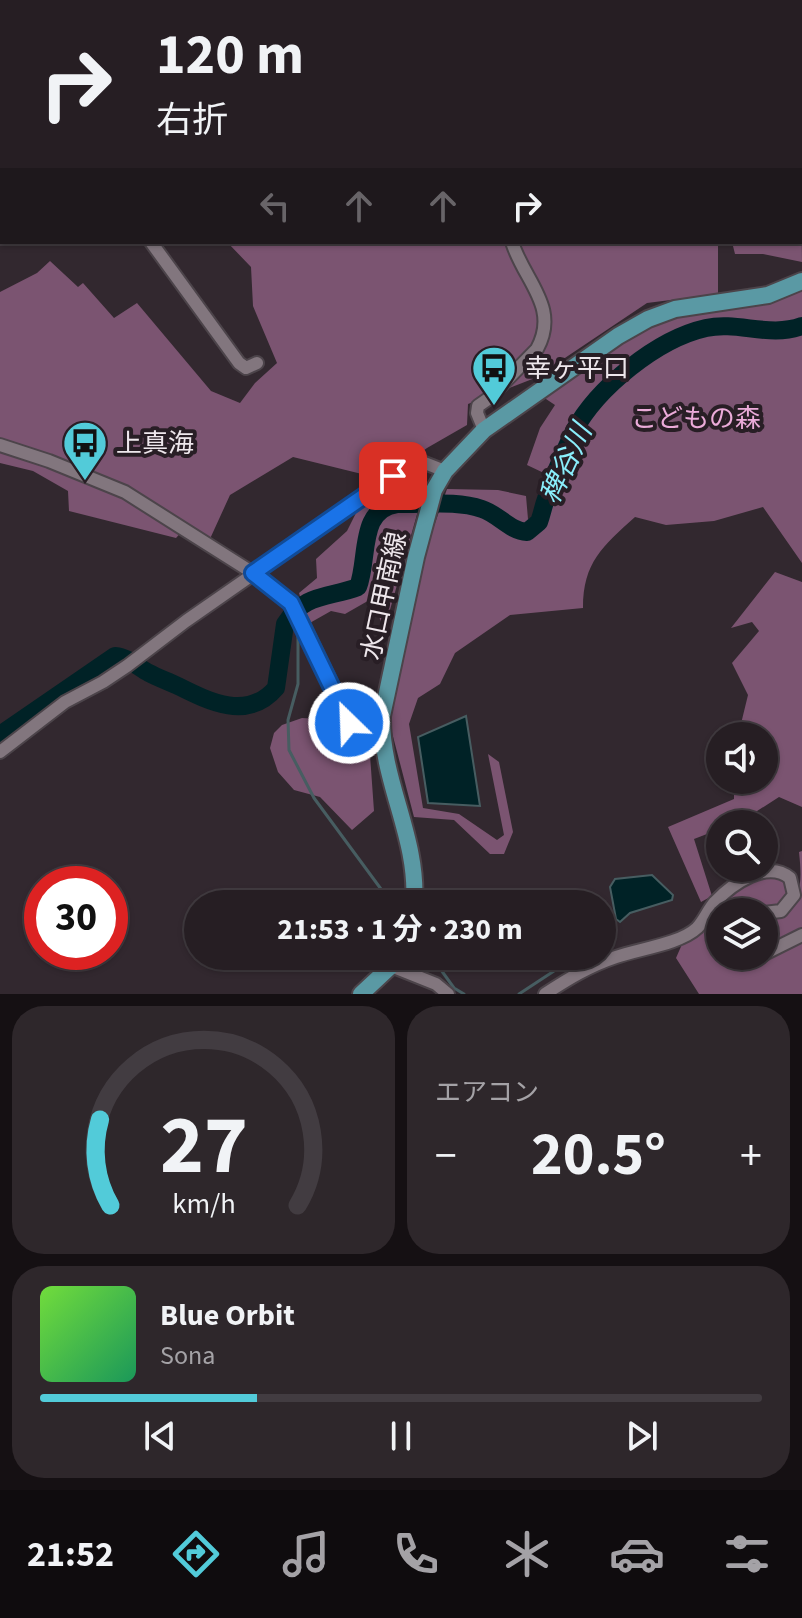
<!DOCTYPE html>
<html lang="ja">
<head>
<meta charset="utf-8">
<style>
	body { margin:0; font-family:"Source Sans 3","Noto Sans JP",sans-serif; background:#2e272b; color:#f1f3f6; height:100vh; display:flex; flex-direction:column; font-size:30px; white-space:nowrap }
	* { box-sizing:border-box; margin:0 }
	p { font-size:26px; color:#a4a2a6 }
	.icon { flex:none; width:44px; height:44px; fill:none; stroke:currentColor; stroke-width:2; stroke-linecap:round; stroke-linejoin:round }
	.map { position:relative; height:994px; overflow:hidden }
	.panel { display:flex; flex-direction:column; gap:12px; padding:12px; background:#151013; flex:1 }
	.panel>* { flex:none }
	.top-card { position:absolute; left:0px; top:0px; width:802px; height:244px; box-shadow:0 2px 6px #0004,0 0 0 2px #423c41; background:#261e23; color:#f1f3f6; overflow:hidden }
	.buttons { position:absolute; left:706px; top:722px; display:grid; gap:16px }
	.buttons a { display:grid; place-items:center; width:72px; height:72px; border-radius:50%; background:#261e23; box-shadow:0 2px 6px #0004,0 0 0 2px #423c41; font-size:40px }
	.speed { position:absolute; left:24px; top:866px; display:flex; gap:16px; font-size:40px; font-weight:700; text-align:center }
	.speed>* { display:grid; place-content:center; width:104px; height:104px; border-radius:50%; background:#261e23; box-shadow:0 2px 6px #0004,0 0 0 2px #423c41; line-height:1 }
	.speed .limit { border:12px solid #d22; background:#fff; color:#111 }
	.pin { position:absolute; display:grid; place-items:center; width:68px; height:68px; color:#fff; margin:-34px; border-radius:16px; box-shadow:0 4px 12px #0006 }
	.me { position:absolute; width:88px; margin:-44px; rotate:336deg; stroke-linejoin:round; filter:drop-shadow(0 0 6px #0008) }
	.turn { display:flex; align-items:center; gap:28px; height:168px; padding:0 24px; font-size:36px }
	.turn .icon { width:104px; height:104px; stroke-width:2.5 }
	.turn b { display:block; font-size:56px; line-height:68px }
	.lanes { display:flex; align-items:center; height:76px; padding:0 24px; background:#0003; justify-content:center; gap:40px; direction:ltr }
	.lanes .off { opacity:.35 }
	.big { font-size:60px; font-weight:700; line-height:1.1 }
	.panel .card { flex:1; display:flex; flex-direction:column; justify-content:center; gap:12px; min-width:0; padding:0 28px; border-radius:32px; background:#2e272b }
	.panel .dial { align-items:center; gap:0 }
	.dial svg { height:208px; overflow:visible; fill:none; stroke:#423c41; stroke-width:7; stroke-linecap:round; text-anchor:middle }
	.dial text { fill:#f1f3f6; stroke:none }
	.song { display:flex; align-items:center; gap:24px }
	.cover { width:96px; height:96px; border-radius:12px; background:linear-gradient(135deg,hsl(100 70% 55%),hsl(150 70% 35%)) }
	.played { height:8px; border-radius:4px; background:linear-gradient(90deg,#52cbd9 30%,#423c41 30%) }
	.keys { display:flex; justify-content:space-around; direction:ltr }
	.heat { display:flex; justify-content:space-between; align-items:center; font-size:44px; direction:ltr }
	.panel .tiles { flex:1; display:grid; gap:12px; grid-template-columns:1fr 1fr }
	.card:last-child { grid-column:span 2 }
	.trip { position:absolute; left:184px; top:890px; width:432px; height:80px; border-radius:40px; background:#261e23; box-shadow:0 2px 6px #0004,0 0 0 2px #423c41; font-weight:700; line-height:80px; text-align:center }
	.menu { display:flex; height:128px; justify-content:space-around; align-items:center; background:#0f0c0e; color:#a4a2a6 }
	.menu .icon { width:56px; height:56px }
	.menu .selected { color:#52cbd9 }
	.menu b { font-size:36px; color:#f1f3f6 }
	.map>svg:first-child { display:block }
	.forest { fill:#7b5471 }
	.water { fill:#002226; stroke:#475d61; stroke-width:2 }
	.lines { fill:none; stroke-linecap:round; stroke-linejoin:round }
	.stream { stroke:#475d61; stroke-width:3 }
	.river { stroke:#002226; stroke-width:18 }
	.minor-casing { stroke:#4c444a; stroke-width:16 }
	.major-casing { stroke:#4c444a; stroke-width:20 }
	.minor { stroke:#82767e; stroke-width:12 }
	.major { stroke:#5a99a4; stroke-width:16 }
	.route-casing { stroke:#114b97; stroke-width:20 }
	.route { stroke:#1a73e8; stroke-width:14 }
	.labels { text-anchor:middle; dominant-baseline:central; stroke-width:8; stroke-linejoin:round; paint-order:stroke }
	.poi-label { font-size:26px; fill:#eee7ec; stroke:#281e25; text-anchor:start }
	.park-label { font-size:26px; fill:#ebabd9; stroke:#281e25 }
	.street-label { font-size:26px; fill:#eee7ec; stroke:#281e25 }
	.water-label { font-size:28px; font-style:italic; fill:#8aeefb; stroke:#281e25 }
</style>
</head>
<body>
<div class="map">
<svg width="802" height="994" viewBox="0 0 802 994">
	<rect width="100%" height="100%" fill="#32282f"/>
	<path class="forest" d="M351,0H713L715,2H349Z
		M800,99L802,262L763,254H735L732,242H800Z
		M227,242H718V294L647,303L535,378L468,404L467,425L427,448L392,474L427,479L384,631L373,598L345,614L331,611L308,624L299,593L317,578L316,559L347,531L374,477L293,457L230,495L209,541L185,528L176,538L69,511L68,491L33,471L0,463V292L37,273L50,261L78,287L83,283L114,318L137,303L211,391L240,403L255,383L277,363L253,306L251,267Z
		M802,289V563L763,507L714,521L666,525L635,517C603,546 583,562 583,608L510,615L455,653L440,684L418,698L409,724L423,808L459,814L497,840L504,835L488,754L499,762L513,832L504,854H490L454,820L414,817L389,721L415,580L447,489L498,490L526,496L528,519L537,517L546,474L527,465L540,428L555,405L540,395L623,340L662,320Z
		M775,572L802,582V807L779,797L740,822L720,824V829L694,839L712,896L701,902L668,827L734,799V780H764V736H738L748,695L732,663L759,631L752,622L731,628Z
		M302,718L337,720L370,755L374,811L352,830L320,797L294,790L278,772L270,748L274,733L282,725Z
		M802,851V927L764,950V918L785,916C802,893 802,881 799,852Z
		M771,872L788,884L790,893L777,908L720,912V956H736L738,959L758,965L802,941V994H699L676,958L683,942L724,898L740,886Z"/>
	<path class="water" d="M466,716L480,806L428,803L418,737Z
		M652,875L673,895L672,900L630,913L620,922L616,919L610,887L615,879Z"/>
	<g class="lines">
		<path class="stream" d="M289,617L298,628V684L288,720L289,750L314,798L392,904
			M431,956L454,988L464,994
			M519,994L554,971"/>
		<path class="river" d="M0,735L115,656C128,657 138,667 149,673C158,678 168,681 178,686C210,702 248,721 276,688L285,624C304,593 329,598 358,587C369,559 358,509 397,504C425,505 455,500 482,509C498,514 510,531 527,532L539,522C542,514 543,507 546,499C553,477 564,452 574,431C597,388 657,339 706,328C738,321 770,338 802,326"/>
		<g class="minor-casing">
			<path id="minor" d="M239,2L240,0
				M647,2L649,0
				M0,130L2,129
				M151,242L239,363L246,368L257,363
				M484,430L477,413L478,406L488,399L537,349C560,307 524,281 512,242
				M0,445L49,461L125,492L253,573L285,597L302,622L356,734L361,739H382
				M0,752L65,702L103,682L127,666L186,621L417,460L445,471
				M764,954L802,935
				M744,956H760
				M391,966L436,984L448,994
				M545,994C568,979 589,966 616,957C639,949 680,944 697,928C704,921 708,910 715,902C732,884 767,859 790,878L794,895L781,911L764,913"/>
		</g>
		<g class="major-casing">
			<path id="major" d="M414,904C419,838 381,782 382,716L416,557L434,490L445,471L484,430L618,336L648,319L675,309L768,295L802,281
				M361,994L391,966L396,956"/>
		</g>
		<use href="#minor" class="minor"/>
		<use href="#major" class="major"/>
	</g>
	<g class="lines">
		<g class="route-casing">
			<path id="route" d="M349,723L291,603L253,573L393,476"/>
		</g>
		<use href="#route" class="route"/>
	</g>
	<defs>
		<g id="bus-pin" transform="scale(2.3)"><path d="M0 17L-7.5 6A9.5 9.5 0 1 1 7.5 6Z" fill="#52cbd9" stroke="#281e25"/><path d="M-5-6H5V4H4V6H2V4H-2V6H-4V4H-5ZM-3.5-4V0h7V-4ZM-3.5 1.2v1.5H-2V1.2ZM2 1.2v1.5H3.5V1.2Z" fill="#111"/></g>
	</defs>
	<g fill-rule="evenodd">
		<use href="#bus-pin" x="494" y="368"/>
		<use href="#bus-pin" x="85" y="443"/>
	</g>
	<g class="labels">
		<g class="poi-label">
			<text x="525" y="368">幸ヶ平口</text>
			<text x="116" y="443">上真海</text>
		</g>
		<g class="park-label">
			<text x="696" y="418">こどもの森</text>
		</g>
		<g class="street-label">
			<text transform="translate(384 596) rotate(-78)">水口甲南線</text>
		</g>
		<g class="water-label">
			<text transform="translate(566 464) rotate(-65)">稗谷川</text>
		</g>
	</g>
</svg>
<div class="buttons">
<a><svg class="icon" aria-label="sound" viewBox="0 0 24 24"><path d="M4 9h4l5-4v14l-5-4H4zM17 9q2 3 0 6"/></svg></a>
<a><svg class="icon" aria-label="search" viewBox="0 0 24 24"><circle cx="10" cy="10" r="6"/><path d="M15 15l6 6"/></svg></a>
<a><svg class="icon" aria-label="layers" viewBox="0 0 24 24"><path d="M12 4l9 5-9 5-9-5zM3 14l9 5 9-5"/></svg></a>
</div>
<div class="speed"><div class="limit">30</div></div>
<div class="pin" style="left:393px;top:476px;background:#d93025"><svg class="icon" aria-label="arrive" viewBox="0 0 24 24"><path d="M6 21V4h12l-3 4 3 4H6"/></svg></div>
<svg class="me" style="left:349px;top:723px" viewBox="-20 -20 40 40"><circle r="17" fill="#1a73e8" stroke="#fff" stroke-width="3"/><path d="M0-11L8 9 0 5-8 9z" fill="#fff"/></svg>
<div class="trip">21:53 · 1 分 · 230 m</div>
<div class="top-card">
<div class="turn"><svg class="icon" aria-label="right" viewBox="0 0 24 24"><path d="M7 20v-9h11M14 6l5 5-5 5"/></svg><div><b>120 m</b>右折</div></div>
<div class="lanes"><svg class="icon off" aria-label="left" viewBox="0 0 24 24"><path d="M17 20v-9H6M10 6l-5 5 5 5"/></svg><svg class="icon off" aria-label="ahead" viewBox="0 0 24 24"><path d="M12 20V5M6 11l6-6 6 6"/></svg><svg class="icon off" aria-label="ahead" viewBox="0 0 24 24"><path d="M12 20V5M6 11l6-6 6 6"/></svg><svg class="icon" aria-label="right" viewBox="0 0 24 24"><path d="M7 20v-9h11M14 6l5 5-5 5"/></svg></div>
</div>
</div>
<section class="panel">
<div class="tiles">
<div class="card dial"><svg viewBox="0 0 100 80">
<path d="M14 69A42 42 0 1 1 86 69"/>
<path d="M14 69A42 42 0 0 1 10 36" stroke="#52cbd9"/>
<text x="50" y="56" font-size="32" font-weight="700">27</text>
<text x="50" y="72" font-size="11">km/h</text>
</svg></div>
<div class="card"><p>エアコン</p>
<div class="heat"><a>−</a><b class="big">20.5°</b><a>+</a></div>
</div>
<div class="card">
<div class="song"><i class="cover"></i><div><b>Blue Orbit</b><p>Sona</p></div></div>
<div class="played"></div>
<div class="keys"><svg class="icon" aria-label="previous" viewBox="0 0 24 24"><path d="M18 5L8 12l10 7zM5 5v14"/></svg><svg class="icon" aria-label="pause" viewBox="0 0 24 24"><path d="M8 5v14M16 5v14"/></svg><svg class="icon" aria-label="next" viewBox="0 0 24 24"><path d="M6 5l10 7-10 7zM19 5v14"/></svg></div>
</div>
</div>
</section>
<nav class="menu">
<b>21:52</b>
<svg class="icon selected" aria-label="directions" viewBox="0 0 24 24"><path d="M12 3l9 9-9 9-9-9zM9 14v-3h6M13 9l2 2-2 2"/></svg>
<svg class="icon" aria-label="music" viewBox="0 0 24 24"><path d="M9 18V5l10-2v13"/><circle cx="6" cy="18" r="3"/><circle cx="16" cy="16" r="3"/></svg>
<svg class="icon" aria-label="phone" viewBox="0 0 24 24"><path d="M5 4h4l2 5-3 2q2 4 5 5l2-3 5 2v4C11 20 4 13 5 4z"/></svg>
<svg class="icon" aria-label="climate" viewBox="0 0 24 24"><path d="M12 3v18M4 7l16 10M4 17L20 7"/></svg>
<svg class="icon" aria-label="car" viewBox="0 0 24 24"><path d="M5 17H2v-5l4-1 3-4h7l3 4 3 1v5h-3M9 17h6M6 11h13"/><circle cx="7" cy="17" r="2"/><circle cx="17" cy="17" r="2"/></svg>
<svg class="icon" aria-label="filters" viewBox="0 0 24 24"><path d="M4 7h16M4 17h16"/><circle cx="9" cy="7" r="2"/><circle cx="15" cy="17" r="2"/></svg>
</nav>
</body>
</html>
